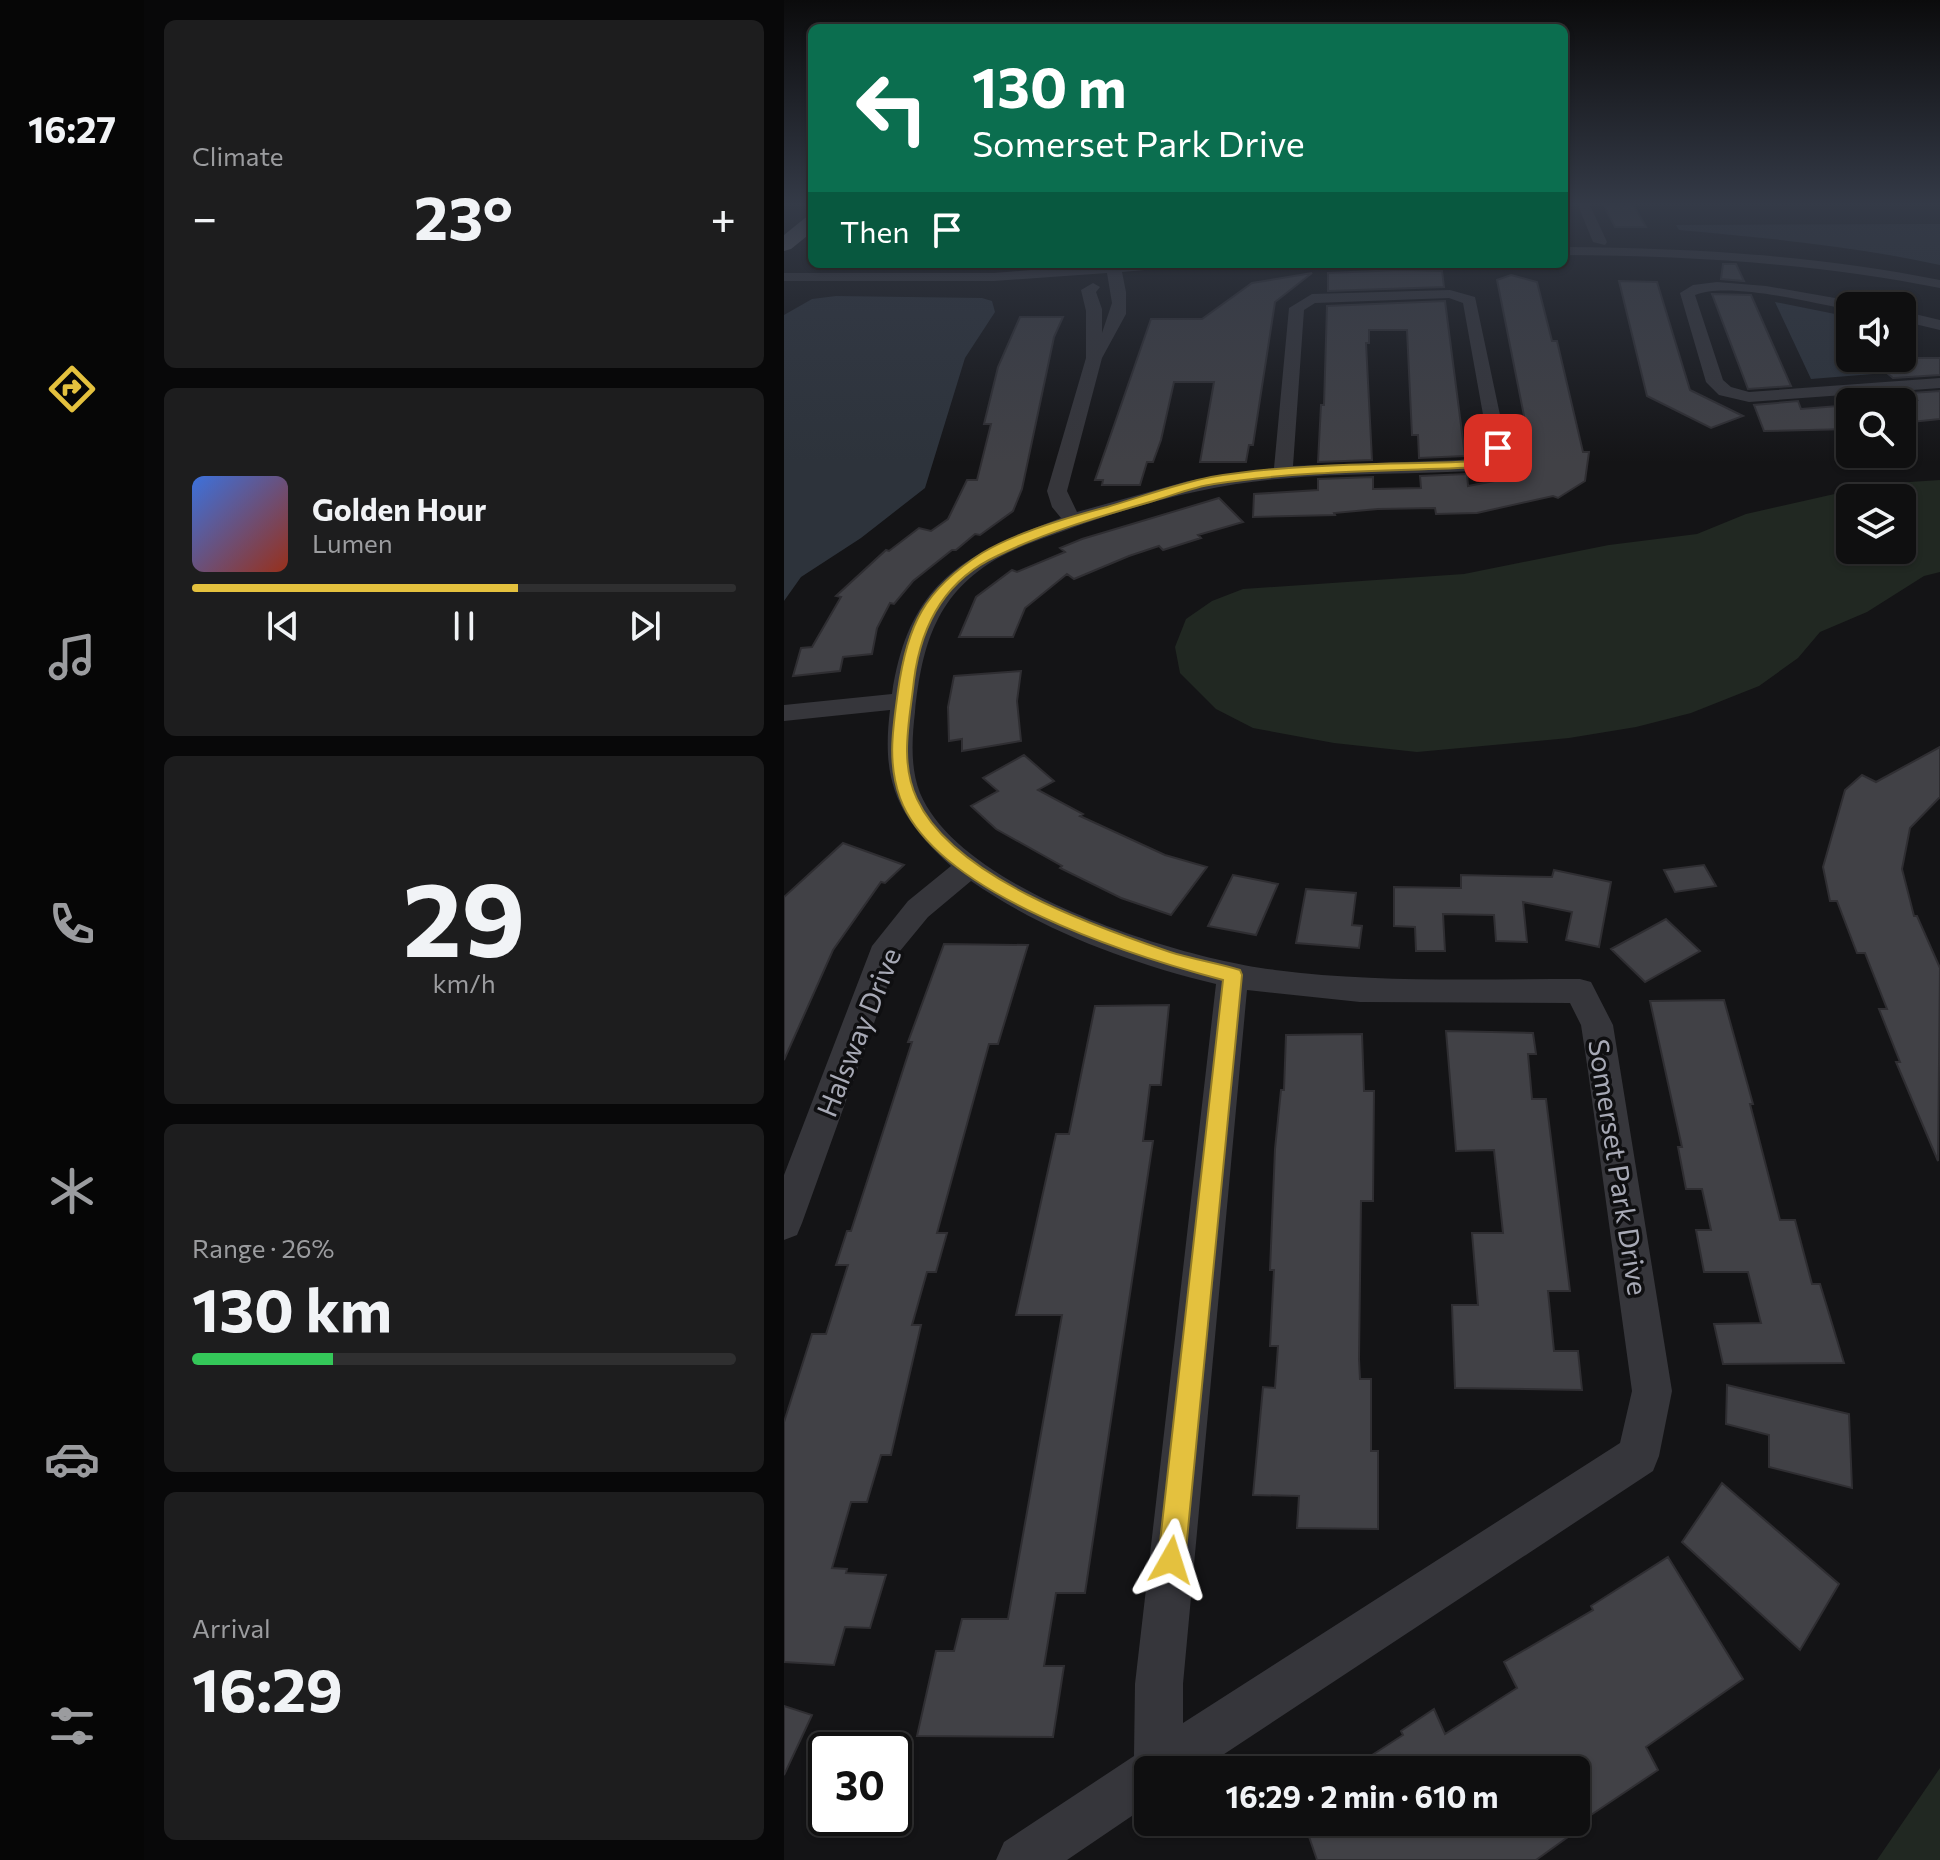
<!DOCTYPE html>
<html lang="en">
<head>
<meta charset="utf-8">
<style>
	body { margin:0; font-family:Commissioner,sans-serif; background:#1d1d1e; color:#f1f3f6; height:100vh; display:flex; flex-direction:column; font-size:30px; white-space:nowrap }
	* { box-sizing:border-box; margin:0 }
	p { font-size:26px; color:#9b9c9f }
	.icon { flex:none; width:44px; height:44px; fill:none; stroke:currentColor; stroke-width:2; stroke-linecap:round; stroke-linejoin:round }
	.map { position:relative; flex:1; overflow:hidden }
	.sheet { display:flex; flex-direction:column; gap:20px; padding:20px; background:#080809; width:640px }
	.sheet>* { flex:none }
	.banner { position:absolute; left:24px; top:24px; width:760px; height:244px; border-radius:12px; box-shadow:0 2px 6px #0004,0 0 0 2px #2f2f30; background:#0b6e4f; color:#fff; overflow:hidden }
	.tools { position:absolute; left:1052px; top:292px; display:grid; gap:16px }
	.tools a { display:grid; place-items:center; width:80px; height:80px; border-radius:12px; background:#0f0f10; box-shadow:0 2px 6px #0004,0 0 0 2px #2f2f30; font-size:40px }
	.speed { position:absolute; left:24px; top:1732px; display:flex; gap:16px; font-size:40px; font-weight:700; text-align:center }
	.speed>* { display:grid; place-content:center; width:104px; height:104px; border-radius:50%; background:#0f0f10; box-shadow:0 2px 6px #0004,0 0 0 2px #2f2f30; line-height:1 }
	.speed .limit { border:4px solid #111; border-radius:12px; background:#fff; color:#111 }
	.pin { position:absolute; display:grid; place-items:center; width:68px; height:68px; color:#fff; margin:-34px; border-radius:16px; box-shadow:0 4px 12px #0006 }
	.me { position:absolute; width:88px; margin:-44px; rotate:6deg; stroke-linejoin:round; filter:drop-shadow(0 0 6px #0008) }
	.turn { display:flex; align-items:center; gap:28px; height:168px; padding:0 32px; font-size:36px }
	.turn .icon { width:104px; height:104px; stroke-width:2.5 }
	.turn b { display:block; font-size:56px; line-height:68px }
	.then { display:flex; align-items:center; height:76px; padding:0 32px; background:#0003; gap:16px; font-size:30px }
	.big { font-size:60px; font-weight:700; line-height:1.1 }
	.sheet .card { flex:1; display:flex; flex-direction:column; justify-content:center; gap:12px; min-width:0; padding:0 28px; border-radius:12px; background:#1d1d1e }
	.sheet .dial { align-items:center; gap:0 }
	.dial b { font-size:104px; line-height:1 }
	.song { display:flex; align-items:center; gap:24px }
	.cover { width:96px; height:96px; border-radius:12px; background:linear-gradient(135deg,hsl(220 70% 55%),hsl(10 70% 35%)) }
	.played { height:8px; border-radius:4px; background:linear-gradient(90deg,#e4c13e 60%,#2f2f30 60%) }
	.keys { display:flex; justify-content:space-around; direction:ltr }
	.heat { display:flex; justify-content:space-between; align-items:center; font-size:44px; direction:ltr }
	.charge { height:12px; border-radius:6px; background:linear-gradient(90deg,#34c759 26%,#2f2f30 0) }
	.trip { position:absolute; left:350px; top:1756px; width:456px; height:80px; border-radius:12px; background:#0f0f10; box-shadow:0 2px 6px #0004,0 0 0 2px #2f2f30; font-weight:700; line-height:80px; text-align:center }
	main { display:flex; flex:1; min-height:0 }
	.tab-bar { display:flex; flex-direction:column; width:144px; justify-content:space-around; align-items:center; background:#060606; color:#9b9c9f }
	.tab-bar .icon { width:56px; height:56px }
	.tab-bar .active { color:#e4c13e }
	.tab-bar b { font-size:36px; color:#f1f3f6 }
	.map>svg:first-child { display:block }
	.green { fill:#212822; fill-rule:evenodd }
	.water { fill:#2d333b }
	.building { fill:#414146; stroke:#2f2e32; stroke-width:2 }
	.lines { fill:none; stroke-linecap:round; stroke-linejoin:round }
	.path { stroke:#3c3c41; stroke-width:2; stroke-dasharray:2 3; stroke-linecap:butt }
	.minor { fill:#36363b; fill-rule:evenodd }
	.highway { fill:#62636b; fill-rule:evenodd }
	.route { fill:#e4c13e; stroke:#947d28; stroke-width:2 }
	.labels { text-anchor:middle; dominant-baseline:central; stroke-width:7; stroke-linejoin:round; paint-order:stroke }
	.street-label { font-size:28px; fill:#a7a9b5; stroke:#0f0f11 }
</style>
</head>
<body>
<main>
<nav class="tab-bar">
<b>16:27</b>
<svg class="icon active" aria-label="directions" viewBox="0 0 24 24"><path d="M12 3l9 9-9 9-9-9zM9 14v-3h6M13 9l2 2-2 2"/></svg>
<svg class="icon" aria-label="music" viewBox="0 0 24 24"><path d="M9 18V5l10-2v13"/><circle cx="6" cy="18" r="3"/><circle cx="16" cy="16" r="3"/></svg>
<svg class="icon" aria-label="phone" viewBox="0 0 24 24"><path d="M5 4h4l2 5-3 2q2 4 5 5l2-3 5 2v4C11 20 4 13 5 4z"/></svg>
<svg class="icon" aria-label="climate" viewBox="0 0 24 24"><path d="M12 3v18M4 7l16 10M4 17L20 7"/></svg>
<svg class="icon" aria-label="car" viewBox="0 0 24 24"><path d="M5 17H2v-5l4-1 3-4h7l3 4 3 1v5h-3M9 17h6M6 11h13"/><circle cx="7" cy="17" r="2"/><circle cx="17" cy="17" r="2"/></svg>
<svg class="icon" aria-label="filters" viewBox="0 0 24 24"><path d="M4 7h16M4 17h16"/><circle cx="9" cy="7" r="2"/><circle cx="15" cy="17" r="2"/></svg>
</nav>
<section class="sheet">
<div class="card"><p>Climate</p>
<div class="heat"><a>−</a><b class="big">23°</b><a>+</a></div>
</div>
<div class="card">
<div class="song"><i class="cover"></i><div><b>Golden Hour</b><p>Lumen</p></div></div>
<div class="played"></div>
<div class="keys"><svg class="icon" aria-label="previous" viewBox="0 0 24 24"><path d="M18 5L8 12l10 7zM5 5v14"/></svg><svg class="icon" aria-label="pause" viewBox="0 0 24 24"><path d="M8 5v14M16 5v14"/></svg><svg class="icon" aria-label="next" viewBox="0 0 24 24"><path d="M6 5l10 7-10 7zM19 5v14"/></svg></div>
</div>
<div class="card dial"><b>29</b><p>km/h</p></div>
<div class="card"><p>Range · 26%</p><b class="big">130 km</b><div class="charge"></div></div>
<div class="card"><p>Arrival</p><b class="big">16:29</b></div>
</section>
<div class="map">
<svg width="1156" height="1860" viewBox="0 0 1156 1860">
	<rect width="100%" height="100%" fill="#141416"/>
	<path class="green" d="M1156,480V572L1140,576L1083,612L1036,632L1014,658L975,686L907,713L852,727L785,738L633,752L550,743L469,728L432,709L396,673L391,647L402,619L428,601L459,589L680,574L825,545L913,534L962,514L1095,484ZM1066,498H1118V550H1066Z
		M1156,1768V1860H1093Z"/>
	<path class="water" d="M1156,224V265C1070,246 983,238 895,230L892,225Z
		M52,296L198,298L208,301L211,312L181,358L141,488L77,538L17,577L0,601V315L28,299Z
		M991,302L1066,317V345L1061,346L1057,352L1089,374L1027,379Z"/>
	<path class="building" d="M819,204H849L862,227H831Z
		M939,264H952L960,281L937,279Z
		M616,270L658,271L660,287L544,291V273Z
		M528,273L491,302L469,445H465L462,462H416L430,382H390L377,440L369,462H363L356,485H318L319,480H311L367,319H418L468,283Z
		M727,275L753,282L768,341H773L799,452H805L801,481L774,498L769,496L693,513L652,514L651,508L594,509L550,513L551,515L469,517L470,494L534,490V479L589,477V489L637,488L636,476L683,474L684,486L742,475L747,451L713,280Z
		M835,281L873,282L906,390L959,416L927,428L863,396Z
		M928,294L967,295L1007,386L964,389Z
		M661,301L681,456L635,458L634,435H628L623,330H585V343H582L588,460L534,462L537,405H540L543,306Z
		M236,317H279L270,337L238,489L229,511L196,535L191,534L172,550H168L129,581L110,604L106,603L93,628L88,654L59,657L56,671L9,676L17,648L28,647L57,597L52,596L102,550L105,551L135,528L147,531L164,519L183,480H193L207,424H200L214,367Z
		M1085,358H1156V375L1109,378Z
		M1156,391V419L1118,423V401L1133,400L1126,393Z
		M1014,401L1017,409L1066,405V429L980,431L970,405Z
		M435,498L459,522L414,535L417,538L379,550L375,546L345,556L290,579L283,574L241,608L229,637H175L192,597L228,570L233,572L281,552L276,548L298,539Z
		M237,671L233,701L237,741L178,751V739L165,741L164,707L170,676Z
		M1156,747V797L1126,828L1118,869L1130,916H1133L1156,968L1154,1161L1112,1062H1116L1095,1009H1103L1081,953H1073L1053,901H1046L1039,867L1061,790L1078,775L1092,782Z
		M240,755L270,781L254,790L299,814L296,816L381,855L423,867L387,915L337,898L276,868L278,866L212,829L187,806L214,791L199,778Z
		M59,843L120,865L101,883L97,882L49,950L0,1060V897Z
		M920,865L932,886L891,892L880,870Z
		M770,870L827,882L815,947L782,940L788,912L739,902L743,942L712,941L710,915L659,914L661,951H632L631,927L610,926V887L677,888V875L768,877Z
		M449,875L494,884L472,935L424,926Z
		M522,889L572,893L568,925L578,926L575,948L512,943Z
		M882,919L916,951L861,982L827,949Z
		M160,944L244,945L214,1044H205L153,1233H163L152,1272H143L128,1325H137L107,1455H97L83,1502H67L48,1568L63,1569L62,1573L102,1575L86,1628L61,1627L50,1665L0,1662V1422L28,1334H42L64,1265H52L63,1231H67L128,1042H124Z
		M940,1000L969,1104H966L996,1220H1011L1028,1284H1036L1060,1363L939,1364L930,1324L977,1323L964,1272H920L912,1230H927L918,1189H902L894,1147H898L866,1001Z
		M385,1005L377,1085H366L359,1141H369L301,1593H272L260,1666H280L269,1737L133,1736L152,1651H170L178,1619H224L278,1315H232L272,1134H285L311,1006Z
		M662,1031L749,1033L752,1054H744L748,1099H762L786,1291H764L770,1351H794L798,1390L671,1388L668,1305H694L688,1233H719L710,1150L672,1151Z
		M578,1034L580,1091H590L589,1201H577L575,1359L576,1379H587V1451H594V1529L513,1528L515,1496L469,1495L479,1387L491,1388L494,1346H486L490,1270H486L491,1149L497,1090H500L502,1035Z
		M943,1385L1065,1414L1068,1488L985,1467V1435L942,1424Z
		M938,1483L1055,1584L1016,1650L898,1542Z
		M884,1557L959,1679L862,1747L874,1770L792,1825V1770H565L619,1735L617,1731L650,1709L661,1734L733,1688L720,1662L809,1610L807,1606Z
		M0,1706L28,1715L0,1775Z
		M520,1822H776L784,1837L752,1860H533Z"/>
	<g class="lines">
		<path class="path" d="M398,268L442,264"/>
		<path class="minor" d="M793,203H805L823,242L821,245L809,242Z
			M780,247C907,248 1031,255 1156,280V288C1031,263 907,256 780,255Z
			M321,264H390L383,268L338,272L342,292V314L318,358L283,491L293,512L404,481L490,468L505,308L528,294L666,290L691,297L723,448L717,463L702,470C633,475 563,472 494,479C427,485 362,502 299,524C272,534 242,543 216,557C153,592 138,644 131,712C128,738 126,768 136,793C177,891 394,958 491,970C592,983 695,979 796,979L807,982L829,1025L888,1391L875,1456L869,1471L416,1770H364V1805L283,1860H212L220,1842L350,1756L351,1684L432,984C346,963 261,932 187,881L144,917L116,951L18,1223L13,1235L0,1240V1175L88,946L124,901L167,866C114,817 97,783 106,710L0,721V705L108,694C125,582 179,555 277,518L268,507L263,491L302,358V311L297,290L309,283L316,287L312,292L318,309V333L328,303L323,273L210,281H0V273H210ZM665,298L679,303L705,448L702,456L676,460L509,466L520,310L531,303ZM463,990L576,1002L786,1003L797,1025L804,1071L848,1391L836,1443L399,1723V1684Z
			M933,282L982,286L1068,301L1076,306H1066V310C1030,303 944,281 911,295L939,380L947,387L965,392L1156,378V388L965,402L935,395L922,382L896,293L909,285Z
			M1118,311L1156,320V330L1118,321Z"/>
		<path class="highway" d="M28,216V232L7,249L0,251V235L21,218Z"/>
	</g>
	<linearGradient id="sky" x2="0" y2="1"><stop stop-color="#0b0b0c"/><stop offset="0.44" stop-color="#343a47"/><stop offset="1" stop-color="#343a47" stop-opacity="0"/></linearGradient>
	<rect width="1156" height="463" fill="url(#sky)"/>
	<path class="route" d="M714,444L719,448L714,461L702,467C612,471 520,470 430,484C409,487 387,496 366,502C314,517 262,532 213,556C161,580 137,625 130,680C126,719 115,761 133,799C169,877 309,926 386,952C408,959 433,963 456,970L458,975L401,1560L397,1570L387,1574L378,1570L374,1560L439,980C348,956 152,895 116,798C103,762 109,728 114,691C123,625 140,590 198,553C231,533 285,517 323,507C357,497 392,484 427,477C516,462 609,465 699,461Z"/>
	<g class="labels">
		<g class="street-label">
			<text transform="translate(74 1032) rotate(-68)">Halsway Drive</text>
			<text transform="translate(835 1167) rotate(81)">Somerset Park Drive</text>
		</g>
	</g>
</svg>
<div class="tools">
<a><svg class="icon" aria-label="sound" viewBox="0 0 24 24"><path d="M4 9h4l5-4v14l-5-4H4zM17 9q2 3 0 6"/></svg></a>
<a><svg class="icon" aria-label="search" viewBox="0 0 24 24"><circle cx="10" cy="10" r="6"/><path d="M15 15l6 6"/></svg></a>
<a><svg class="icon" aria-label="layers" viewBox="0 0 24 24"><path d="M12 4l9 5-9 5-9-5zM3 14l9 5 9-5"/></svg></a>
</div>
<div class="speed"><div class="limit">30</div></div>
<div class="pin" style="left:714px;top:448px;background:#d93025"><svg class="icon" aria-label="arrive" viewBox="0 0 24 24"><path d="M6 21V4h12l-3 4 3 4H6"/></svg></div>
<svg class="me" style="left:387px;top:1560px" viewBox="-20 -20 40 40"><path d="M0-17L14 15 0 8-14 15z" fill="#e4c13e" stroke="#fff" stroke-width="4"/></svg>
<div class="trip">16:29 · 2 min · 610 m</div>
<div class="banner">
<div class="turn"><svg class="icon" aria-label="left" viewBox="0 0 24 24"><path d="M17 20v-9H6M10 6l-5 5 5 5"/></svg><div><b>130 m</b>Somerset Park Drive</div></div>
<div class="then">Then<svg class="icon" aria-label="arrive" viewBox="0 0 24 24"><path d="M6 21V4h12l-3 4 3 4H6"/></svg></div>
</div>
</div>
</main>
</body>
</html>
